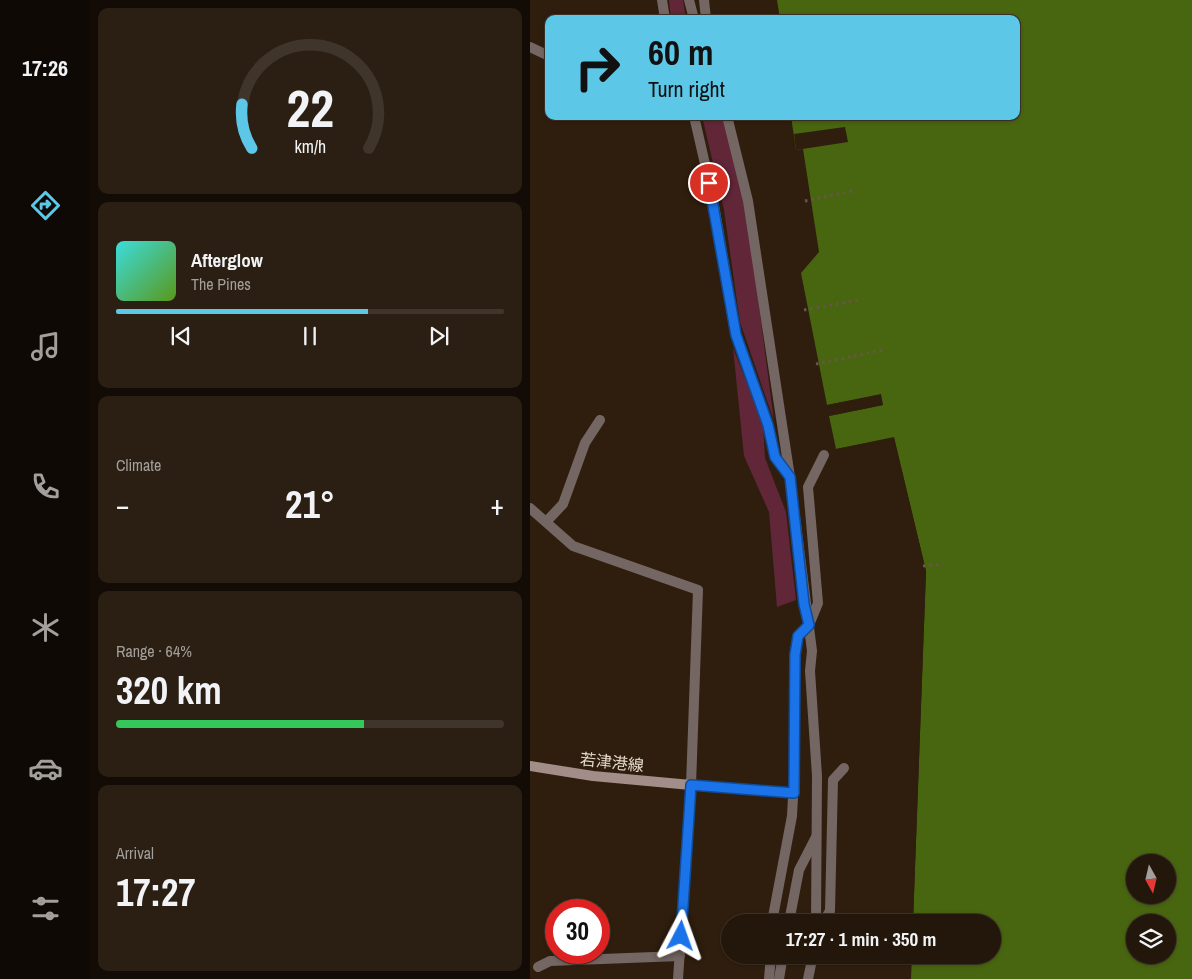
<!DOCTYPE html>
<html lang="en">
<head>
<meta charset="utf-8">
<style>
	body { margin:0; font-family:"Archivo Narrow","Noto Sans JP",sans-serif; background:#2b1f13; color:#f1f3f6; height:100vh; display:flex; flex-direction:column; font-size:19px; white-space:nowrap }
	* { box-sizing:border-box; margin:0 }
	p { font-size:16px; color:#a39f9c }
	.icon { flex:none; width:28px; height:28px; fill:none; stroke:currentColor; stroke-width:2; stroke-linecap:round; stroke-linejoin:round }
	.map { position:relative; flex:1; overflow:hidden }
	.drawer { display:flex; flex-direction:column; gap:8px; padding:8px; background:#130c06; width:440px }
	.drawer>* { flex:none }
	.banner { position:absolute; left:15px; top:15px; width:475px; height:105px; border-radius:10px; box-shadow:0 1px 4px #0004,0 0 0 1px #40352b; background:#5cc7e7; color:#111; overflow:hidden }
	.needle { width:32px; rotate:172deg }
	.tools { position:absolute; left:596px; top:854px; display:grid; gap:10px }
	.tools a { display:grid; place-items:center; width:50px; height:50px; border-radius:50%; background:#23160a; box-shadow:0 1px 4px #0004,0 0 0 1px #40352b; font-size:25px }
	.speed { position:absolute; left:15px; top:899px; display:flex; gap:10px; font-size:25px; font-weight:700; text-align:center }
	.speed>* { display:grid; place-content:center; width:65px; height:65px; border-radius:50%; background:#23160a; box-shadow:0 1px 4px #0004,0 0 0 1px #40352b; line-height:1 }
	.speed .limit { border:8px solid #d22; background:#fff; color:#111 }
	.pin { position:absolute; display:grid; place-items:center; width:42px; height:42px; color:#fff; margin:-21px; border:2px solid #fff; border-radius:50%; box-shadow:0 1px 5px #0007 }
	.me { position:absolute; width:55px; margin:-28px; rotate:4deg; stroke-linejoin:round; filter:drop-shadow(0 0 4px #0008) }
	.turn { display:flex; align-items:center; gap:18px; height:105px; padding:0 20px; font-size:22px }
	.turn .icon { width:65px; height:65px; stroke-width:2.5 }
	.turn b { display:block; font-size:35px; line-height:42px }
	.big { font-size:38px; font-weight:700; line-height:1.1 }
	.drawer .card { flex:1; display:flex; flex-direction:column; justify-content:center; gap:8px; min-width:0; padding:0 18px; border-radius:10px; background:#2b1f13 }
	.drawer .dial { align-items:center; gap:0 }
	.dial svg { height:130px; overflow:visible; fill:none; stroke:#40352b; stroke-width:7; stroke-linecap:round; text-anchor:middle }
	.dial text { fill:#f1f3f6; stroke:none }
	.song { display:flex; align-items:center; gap:15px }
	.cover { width:60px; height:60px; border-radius:8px; background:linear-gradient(135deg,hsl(180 70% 55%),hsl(90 70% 35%)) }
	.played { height:5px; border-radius:2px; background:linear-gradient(90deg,#5cc7e7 65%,#40352b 65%) }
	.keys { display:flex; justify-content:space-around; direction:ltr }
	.heat { display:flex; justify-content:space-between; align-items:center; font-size:28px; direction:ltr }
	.charge { height:8px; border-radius:4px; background:linear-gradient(90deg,#34c759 64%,#40352b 0) }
	.trip { position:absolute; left:191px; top:914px; width:280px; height:50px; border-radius:25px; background:#23160a; box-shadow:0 1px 4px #0004,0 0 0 1px #40352b; font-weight:700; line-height:50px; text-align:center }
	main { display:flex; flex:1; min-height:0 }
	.dock { display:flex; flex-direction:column; width:90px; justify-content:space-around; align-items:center; background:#0e0904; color:#a39f9c }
	.dock .icon { width:35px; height:35px }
	.dock .active { color:#5cc7e7 }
	.dock b { font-size:22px; color:#f1f3f6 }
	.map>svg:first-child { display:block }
	.green { fill:#612638 }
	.water { fill:#486510; fill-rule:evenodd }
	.pier { fill:#2f1e0d }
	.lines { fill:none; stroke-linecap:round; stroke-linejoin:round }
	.path { stroke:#665748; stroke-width:3; stroke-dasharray:2.5 4; stroke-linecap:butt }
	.service { stroke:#736663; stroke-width:10 }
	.minor { stroke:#736663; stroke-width:10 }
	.secondary { stroke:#a28d88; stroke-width:10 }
	.route-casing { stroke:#114b97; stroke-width:12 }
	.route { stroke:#1a73e8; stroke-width:9 }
	.labels { text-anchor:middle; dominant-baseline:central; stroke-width:5; stroke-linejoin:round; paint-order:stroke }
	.street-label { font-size:16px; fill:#e5dacf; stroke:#2f1e0d }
</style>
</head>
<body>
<main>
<nav class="dock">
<b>17:26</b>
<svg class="icon active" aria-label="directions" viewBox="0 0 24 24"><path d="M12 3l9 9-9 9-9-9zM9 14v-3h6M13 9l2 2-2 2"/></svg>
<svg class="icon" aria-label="music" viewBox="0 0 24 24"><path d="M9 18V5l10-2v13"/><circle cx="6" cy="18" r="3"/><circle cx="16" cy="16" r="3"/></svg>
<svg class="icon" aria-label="phone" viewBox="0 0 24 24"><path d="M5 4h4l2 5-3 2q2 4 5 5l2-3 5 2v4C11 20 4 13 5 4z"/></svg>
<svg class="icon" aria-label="climate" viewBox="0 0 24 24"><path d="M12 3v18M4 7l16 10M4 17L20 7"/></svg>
<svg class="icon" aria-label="car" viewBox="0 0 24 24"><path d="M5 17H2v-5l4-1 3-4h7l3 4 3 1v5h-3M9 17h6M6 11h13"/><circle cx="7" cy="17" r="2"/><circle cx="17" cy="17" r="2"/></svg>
<svg class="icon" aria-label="filters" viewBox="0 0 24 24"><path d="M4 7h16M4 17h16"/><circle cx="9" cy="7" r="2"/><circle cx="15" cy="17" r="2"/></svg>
</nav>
<section class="drawer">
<div class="card dial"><svg viewBox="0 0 100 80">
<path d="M14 69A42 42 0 1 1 86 69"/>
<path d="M14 69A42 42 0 0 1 8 42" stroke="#5cc7e7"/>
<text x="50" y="56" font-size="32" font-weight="700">22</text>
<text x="50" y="72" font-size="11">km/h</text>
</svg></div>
<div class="card">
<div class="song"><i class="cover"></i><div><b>Afterglow</b><p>The Pines</p></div></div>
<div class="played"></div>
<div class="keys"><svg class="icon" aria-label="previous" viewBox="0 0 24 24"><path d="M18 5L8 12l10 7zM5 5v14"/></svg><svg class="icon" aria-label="pause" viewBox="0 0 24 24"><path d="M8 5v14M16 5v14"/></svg><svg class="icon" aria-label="next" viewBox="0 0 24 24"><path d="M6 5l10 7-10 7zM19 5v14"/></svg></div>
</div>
<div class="card"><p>Climate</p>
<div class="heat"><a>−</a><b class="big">21°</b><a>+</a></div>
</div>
<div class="card"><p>Range · 64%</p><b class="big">320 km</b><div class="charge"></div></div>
<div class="card"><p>Arrival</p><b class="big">17:27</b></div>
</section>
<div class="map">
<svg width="662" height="979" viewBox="0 0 662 979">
	<rect width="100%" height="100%" fill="#2f1e0d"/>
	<path class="green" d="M139,0H153L156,19H141Z
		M172,116H194L215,200L244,421L210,322L194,210Z
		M203,348L233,423L235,458L256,512L266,600L247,607L239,512L214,456Z"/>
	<path class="water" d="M247,0H662V979H381L382,955H462V922H383L396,571L364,438L306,449L299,416L353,405L350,395L297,405L271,273L289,252L273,149L266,150L261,116H486V19H250ZM605,862H638V895H605ZM605,922H638V955H605Z"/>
	<path class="pier" d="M315,127L318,142L266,150L264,134Z
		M351,394L353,405L299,416V413L350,403L349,397L298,408L297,405Z
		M364,437L396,571L383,922H381L393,571L362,440L307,452L306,449Z"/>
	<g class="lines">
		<path class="path" d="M275,201L322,191
			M274,310L329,300
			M286,364L353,350
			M393,566L413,564"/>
		<path class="service" d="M174,0L176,19
			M279,625L288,603L278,487L294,455
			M259,922L269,870L286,837
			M293,922L300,911L303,780L314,768
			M249,979L253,955"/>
		<path class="minor" d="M132,0L135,19
			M159,0L164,19
			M0,47L19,56
			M164,116L183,199L206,335L238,425L245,457L259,475
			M197,116L218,201L260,477L282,651L280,671L287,776L286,922
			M0,508L43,546L168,590L161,785L148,979
			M16,522L33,504L55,443L70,420
			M161,785L264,793
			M242,922L262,816L265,759V655L268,636L279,625
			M8,967L20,961L150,956
			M239,979L241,955
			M278,979L283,955"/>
		<path class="secondary" d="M0,766L63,776L161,785"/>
	</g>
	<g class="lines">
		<g class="route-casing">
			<path id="route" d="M151,936L161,785L264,793L265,655L268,636L279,625L274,604L260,477L245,457L238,425L206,335L179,183"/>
		</g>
		<use href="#route" class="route"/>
	</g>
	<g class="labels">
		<g class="street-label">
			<text transform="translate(82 762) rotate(6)">若津港線</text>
		</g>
	</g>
</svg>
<div class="tools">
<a><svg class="needle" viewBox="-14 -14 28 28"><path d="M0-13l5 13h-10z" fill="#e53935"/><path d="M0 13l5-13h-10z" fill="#a39f9c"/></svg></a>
<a><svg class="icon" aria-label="layers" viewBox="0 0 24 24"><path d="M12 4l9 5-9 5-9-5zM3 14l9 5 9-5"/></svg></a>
</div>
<div class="speed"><div class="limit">30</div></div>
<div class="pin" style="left:179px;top:183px;background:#d93025"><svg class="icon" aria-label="arrive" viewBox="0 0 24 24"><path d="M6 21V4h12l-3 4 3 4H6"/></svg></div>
<svg class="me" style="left:151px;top:936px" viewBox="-20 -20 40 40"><path d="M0-17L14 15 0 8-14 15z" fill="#1a73e8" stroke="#fff" stroke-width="4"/></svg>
<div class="trip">17:27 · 1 min · 350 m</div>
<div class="banner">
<div class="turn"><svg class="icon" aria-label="right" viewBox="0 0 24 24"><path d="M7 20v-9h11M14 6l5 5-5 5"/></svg><div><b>60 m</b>Turn right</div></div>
</div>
</div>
</main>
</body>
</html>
